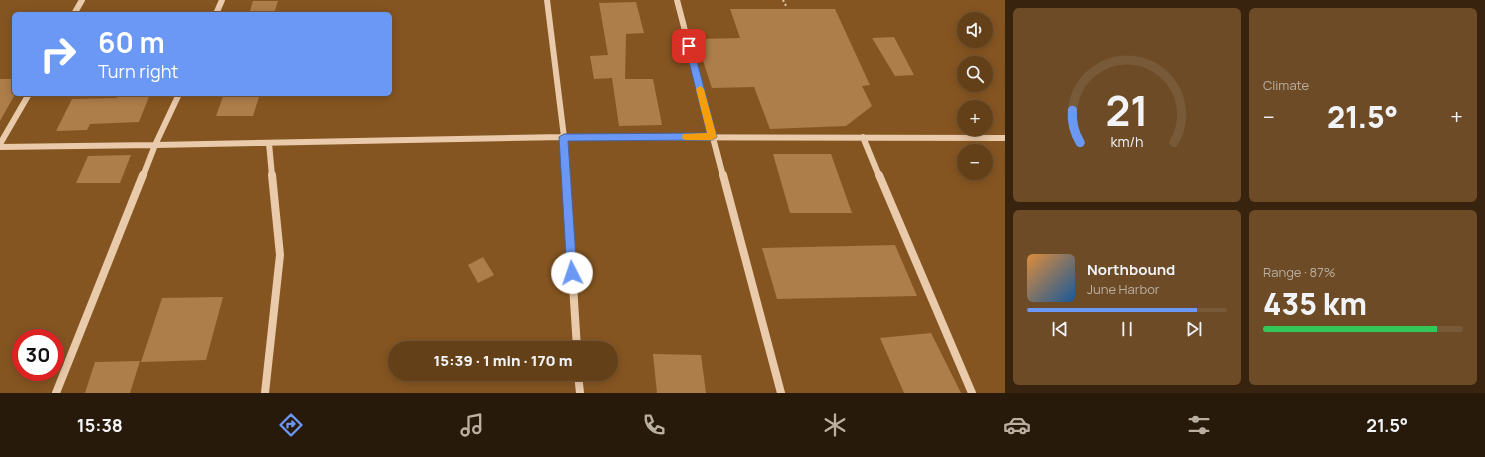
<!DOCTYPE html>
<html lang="en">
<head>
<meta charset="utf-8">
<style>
	body { margin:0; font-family:Manrope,sans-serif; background:#6c4b26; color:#f1f3f6; height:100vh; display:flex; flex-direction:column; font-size:15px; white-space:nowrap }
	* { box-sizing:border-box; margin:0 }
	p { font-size:13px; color:#bbafa2 }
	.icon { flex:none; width:22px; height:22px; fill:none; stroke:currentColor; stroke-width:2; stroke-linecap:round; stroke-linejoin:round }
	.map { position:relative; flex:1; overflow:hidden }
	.sheet { display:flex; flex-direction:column; gap:8px; padding:8px; background:#37230e; width:480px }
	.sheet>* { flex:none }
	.top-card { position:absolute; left:12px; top:12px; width:380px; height:84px; border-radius:6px; box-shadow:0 2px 10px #0003,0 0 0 1px #785938; background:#6b98f5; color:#fff; overflow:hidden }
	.buttons { position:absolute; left:957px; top:12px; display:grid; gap:8px }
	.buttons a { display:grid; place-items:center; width:36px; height:36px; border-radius:50%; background:#644019; box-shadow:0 2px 10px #0003,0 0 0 1px #785938; font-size:20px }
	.speed { position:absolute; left:12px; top:329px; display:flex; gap:8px; font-size:20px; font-weight:700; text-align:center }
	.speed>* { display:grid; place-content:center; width:52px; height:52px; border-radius:50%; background:#644019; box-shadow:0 2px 10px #0003,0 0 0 1px #785938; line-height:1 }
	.speed .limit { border:6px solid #d22; background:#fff; color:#111 }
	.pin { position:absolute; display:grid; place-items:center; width:34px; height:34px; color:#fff; margin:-17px; border-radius:8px; box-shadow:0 2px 6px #0006 }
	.me { position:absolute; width:44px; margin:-22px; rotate:356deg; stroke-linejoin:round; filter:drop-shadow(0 0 3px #0008) }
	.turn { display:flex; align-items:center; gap:14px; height:84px; padding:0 20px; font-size:18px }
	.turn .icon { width:52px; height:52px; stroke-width:2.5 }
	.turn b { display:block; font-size:28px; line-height:34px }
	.big { font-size:30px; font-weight:800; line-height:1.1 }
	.sheet .tile { flex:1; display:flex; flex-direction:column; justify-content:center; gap:6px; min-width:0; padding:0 14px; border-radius:6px; background:#6c4b26 }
	.sheet .dial { align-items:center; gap:0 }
	.dial svg { height:104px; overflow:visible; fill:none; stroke:#785938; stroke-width:7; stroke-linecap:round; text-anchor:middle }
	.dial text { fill:#f1f3f6; stroke:none }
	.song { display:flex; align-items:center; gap:12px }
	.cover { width:48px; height:48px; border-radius:6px; background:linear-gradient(135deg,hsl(30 70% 55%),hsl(210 70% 35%)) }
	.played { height:4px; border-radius:2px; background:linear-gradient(90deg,#6b98f5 85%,#785938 85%) }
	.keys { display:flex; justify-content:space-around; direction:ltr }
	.heat { display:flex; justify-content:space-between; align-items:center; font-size:22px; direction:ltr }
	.charge { height:6px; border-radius:3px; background:linear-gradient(90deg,#34c759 87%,#785938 0) }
	.sheet .tiles { flex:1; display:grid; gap:8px; grid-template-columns:repeat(2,1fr) }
	.trip { position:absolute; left:388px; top:341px; width:230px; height:40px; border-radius:20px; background:#644019; box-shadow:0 2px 10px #0003,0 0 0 1px #785938; font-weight:800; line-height:40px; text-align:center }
	.dock { display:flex; height:64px; justify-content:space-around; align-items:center; background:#281a0a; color:#bbafa2 }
	.dock .icon { width:28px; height:28px }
	.dock .on { color:#6b98f5 }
	.dock b { font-size:18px; color:#f1f3f6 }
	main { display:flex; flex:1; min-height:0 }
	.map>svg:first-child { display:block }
	.building { fill:#ad7d4a }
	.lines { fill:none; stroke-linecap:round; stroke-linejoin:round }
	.path { stroke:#e9caaa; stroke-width:2; stroke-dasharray:2 2.5; stroke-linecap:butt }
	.minor-far1 { stroke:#e9caaa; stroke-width:6 }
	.minor { stroke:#e9caaa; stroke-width:8 }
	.route { fill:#6b98f5; stroke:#46639f }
	.slow { fill:#f59e0b }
</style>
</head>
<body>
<main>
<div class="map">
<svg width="1005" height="393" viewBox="0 0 1005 393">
	<rect width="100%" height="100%" fill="#855521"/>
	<path class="building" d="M253,1H278L274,14H249Z
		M636,2L644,33L626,34L625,79H653L662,125L619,126L612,78L594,79L590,56L608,55L599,3Z
		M730,9H835L870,85L862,86L872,106L846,126L770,129L754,87L712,88L696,39L740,38Z
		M894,37L914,75L895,76L872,38Z
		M0,79H14V96L0,121Z
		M119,94H150L139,122L90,124L87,130L56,131L72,99L117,98Z
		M224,94H260L253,116H216Z
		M773,154H831L852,213H790Z
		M131,155L120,183H76L88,156Z
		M895,245L917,296L777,299L762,248Z
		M483,257L494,275L478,283L468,265Z
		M223,297L206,360L141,362L162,298Z
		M931,333L961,393H904L880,338Z
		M653,354L701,355L706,393H657Z
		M140,361L130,393H85L95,362Z"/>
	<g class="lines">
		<path class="path" d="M783,0L786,6"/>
		<path class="minor-far1" d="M547,0L564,137L566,176
			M677,0L723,176
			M74,14L82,0
			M216,14L222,0
			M179,94L155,145L564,137L1005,138
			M863,137L879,176
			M269,143L272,176
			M0,144L29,94
			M0,147L155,145L143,176"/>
		<path class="minor" d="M566,175L577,348
			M723,175L781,393
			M879,175L972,393
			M578,374L580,393
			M56,393L143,175
			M265,393L280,255L272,175"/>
	</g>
	<path class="route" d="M689,43L693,46L717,137L712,140L568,141L577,273L576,276L572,277L569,276L567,273L559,137L564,134L707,133L685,46Z"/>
	<path class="slow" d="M700,86L704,89L717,137L712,140H686L683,139L682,137L683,134L707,133L696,89Z"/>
</svg>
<div class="buttons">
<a><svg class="icon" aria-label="sound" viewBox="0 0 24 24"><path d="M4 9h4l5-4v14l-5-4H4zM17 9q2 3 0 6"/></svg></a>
<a><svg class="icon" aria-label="search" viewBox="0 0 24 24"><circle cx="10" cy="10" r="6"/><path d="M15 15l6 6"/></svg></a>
<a>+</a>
<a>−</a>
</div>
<div class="speed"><div class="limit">30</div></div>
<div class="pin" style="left:689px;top:46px;background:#d93025"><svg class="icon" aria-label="arrive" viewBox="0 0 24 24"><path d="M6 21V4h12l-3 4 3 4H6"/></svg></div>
<svg class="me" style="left:572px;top:273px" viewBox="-20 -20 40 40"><circle r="19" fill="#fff"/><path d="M0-13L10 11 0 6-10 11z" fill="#6b98f5"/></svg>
<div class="trip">15:39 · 1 min · 170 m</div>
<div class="top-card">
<div class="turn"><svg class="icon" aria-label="right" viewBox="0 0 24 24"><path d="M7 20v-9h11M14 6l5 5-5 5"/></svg><div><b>60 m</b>Turn right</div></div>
</div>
</div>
<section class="sheet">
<div class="tiles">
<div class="tile dial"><svg viewBox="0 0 100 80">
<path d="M14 69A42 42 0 1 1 86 69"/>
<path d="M14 69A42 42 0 0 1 8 44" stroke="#6b98f5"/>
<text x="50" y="56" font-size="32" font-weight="700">21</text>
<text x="50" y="72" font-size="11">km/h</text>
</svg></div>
<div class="tile"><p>Climate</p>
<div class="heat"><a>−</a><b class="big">21.5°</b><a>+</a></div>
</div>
<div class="tile">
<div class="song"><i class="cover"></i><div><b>Northbound</b><p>June Harbor</p></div></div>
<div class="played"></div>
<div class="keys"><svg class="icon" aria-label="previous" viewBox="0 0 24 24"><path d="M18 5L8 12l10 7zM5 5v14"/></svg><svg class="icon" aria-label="pause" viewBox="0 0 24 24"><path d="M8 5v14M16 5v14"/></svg><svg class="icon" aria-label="next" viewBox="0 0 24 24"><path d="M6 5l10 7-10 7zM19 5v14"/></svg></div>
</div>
<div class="tile"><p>Range · 87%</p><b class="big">435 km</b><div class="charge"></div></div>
</div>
</section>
</main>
<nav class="dock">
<b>15:38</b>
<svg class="icon on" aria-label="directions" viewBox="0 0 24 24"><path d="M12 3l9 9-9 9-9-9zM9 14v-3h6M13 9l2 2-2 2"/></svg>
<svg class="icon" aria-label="music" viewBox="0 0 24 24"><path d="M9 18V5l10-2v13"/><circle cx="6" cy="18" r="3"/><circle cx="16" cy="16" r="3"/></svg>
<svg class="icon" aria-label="phone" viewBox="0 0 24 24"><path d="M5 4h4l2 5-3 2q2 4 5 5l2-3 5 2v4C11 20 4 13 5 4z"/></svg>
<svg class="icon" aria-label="climate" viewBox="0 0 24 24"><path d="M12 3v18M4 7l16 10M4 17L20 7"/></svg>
<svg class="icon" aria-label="car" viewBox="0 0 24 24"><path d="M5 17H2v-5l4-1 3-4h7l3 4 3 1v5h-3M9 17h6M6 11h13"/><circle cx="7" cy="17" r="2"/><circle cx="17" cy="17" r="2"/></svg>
<svg class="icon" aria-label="filters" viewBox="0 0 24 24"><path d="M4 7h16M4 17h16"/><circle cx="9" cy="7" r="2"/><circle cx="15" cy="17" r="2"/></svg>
<b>21.5°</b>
</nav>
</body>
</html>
